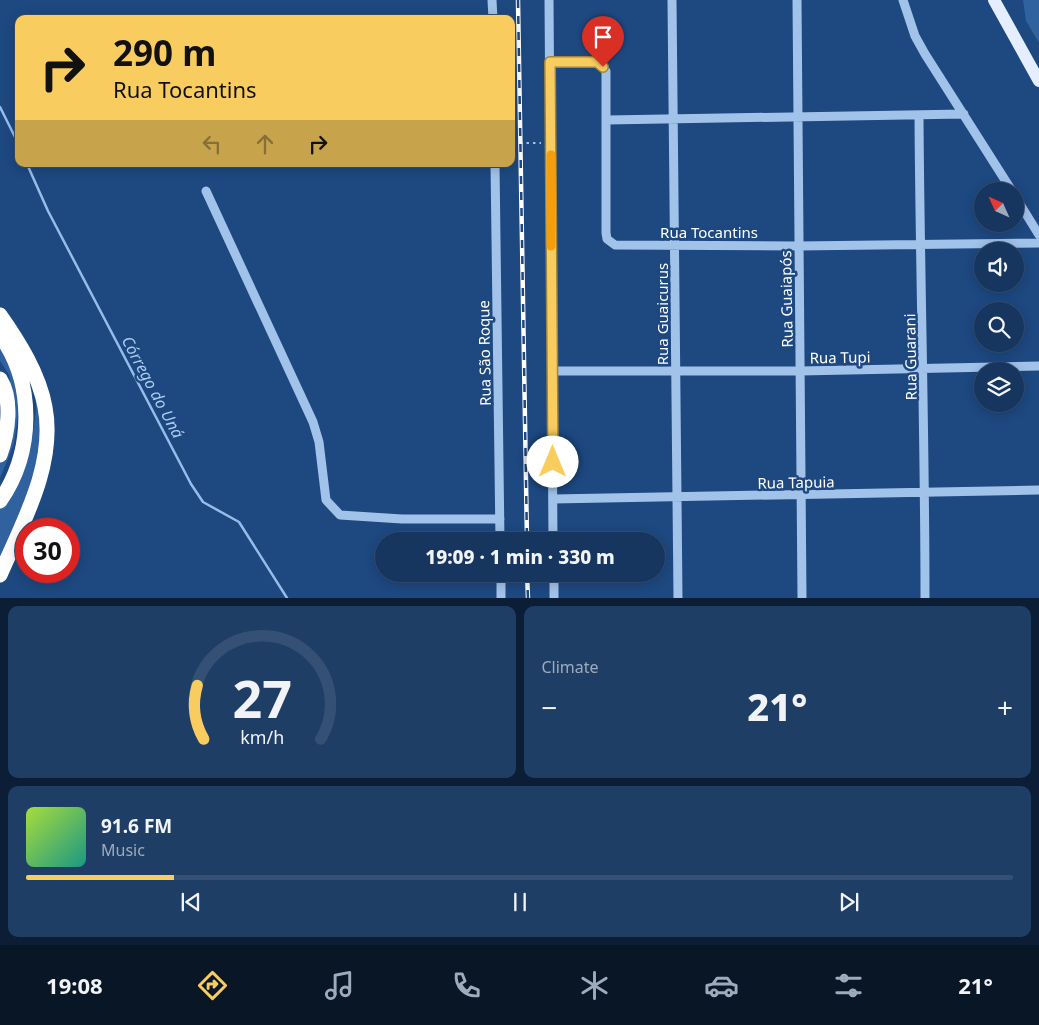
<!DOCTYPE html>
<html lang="en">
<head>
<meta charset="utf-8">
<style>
	body { margin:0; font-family:"Noto Sans",sans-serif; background:#1f3e66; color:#f1f3f6; height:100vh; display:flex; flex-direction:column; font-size:19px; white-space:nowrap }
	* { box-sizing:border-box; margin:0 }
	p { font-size:16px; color:#9eabbd }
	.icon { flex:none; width:28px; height:28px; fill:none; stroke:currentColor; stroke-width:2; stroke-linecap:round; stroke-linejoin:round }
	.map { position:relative; height:598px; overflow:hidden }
	.panel { display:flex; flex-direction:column; gap:8px; padding:8px; background:#0c1e35; flex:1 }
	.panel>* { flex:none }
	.guide { position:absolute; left:15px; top:15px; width:500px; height:152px; border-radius:10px; box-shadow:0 2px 12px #0003,0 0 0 1px #355075; background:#f9cc60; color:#111; overflow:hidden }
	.needle { width:32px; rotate:315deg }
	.fabs { position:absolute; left:974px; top:182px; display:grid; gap:10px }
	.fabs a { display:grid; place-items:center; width:50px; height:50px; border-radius:50%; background:#163660; box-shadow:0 2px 12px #0003,0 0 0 1px #355075; font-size:25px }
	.speed { position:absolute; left:15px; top:518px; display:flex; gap:10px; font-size:25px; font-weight:700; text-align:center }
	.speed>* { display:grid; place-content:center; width:65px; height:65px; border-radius:50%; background:#163660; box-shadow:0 2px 12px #0003,0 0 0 1px #355075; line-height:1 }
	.speed .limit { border:8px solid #d22; background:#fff; color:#111 }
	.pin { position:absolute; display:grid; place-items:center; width:42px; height:42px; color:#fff; margin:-51px -21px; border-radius:50% 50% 50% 0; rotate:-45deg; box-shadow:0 0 5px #0007 }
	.pin .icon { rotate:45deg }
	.me { position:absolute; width:55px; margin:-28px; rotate:0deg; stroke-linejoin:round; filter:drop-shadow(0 0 4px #0008) }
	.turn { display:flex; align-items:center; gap:18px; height:105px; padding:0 15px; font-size:22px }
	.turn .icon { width:65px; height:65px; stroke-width:2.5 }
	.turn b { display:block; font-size:35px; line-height:42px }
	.lanes { display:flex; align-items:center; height:48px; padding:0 15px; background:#0003; justify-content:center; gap:25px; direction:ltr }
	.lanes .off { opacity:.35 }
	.big { font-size:38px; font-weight:800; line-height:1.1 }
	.panel .card { flex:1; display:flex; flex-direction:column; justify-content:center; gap:8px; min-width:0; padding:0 18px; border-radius:10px; background:#1f3e66 }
	.panel .dial { align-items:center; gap:0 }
	.dial svg { height:130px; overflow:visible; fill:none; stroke:#355075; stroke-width:7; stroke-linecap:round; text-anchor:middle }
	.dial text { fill:#f1f3f6; stroke:none }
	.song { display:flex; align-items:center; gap:15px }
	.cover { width:60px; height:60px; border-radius:8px; background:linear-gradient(135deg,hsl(80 70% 55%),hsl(170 70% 35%)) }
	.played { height:5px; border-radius:2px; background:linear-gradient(90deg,#f9cc60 15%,#355075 15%) }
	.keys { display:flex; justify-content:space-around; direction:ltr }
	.heat { display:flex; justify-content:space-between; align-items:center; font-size:28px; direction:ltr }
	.panel .tiles { flex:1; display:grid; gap:8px; grid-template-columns:1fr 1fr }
	.card:last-child { grid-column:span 2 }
	.trip { position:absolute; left:375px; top:532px; width:290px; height:50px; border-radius:25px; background:#163660; box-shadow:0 2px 12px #0003,0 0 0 1px #355075; font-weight:800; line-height:50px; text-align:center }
	.dock { display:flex; height:80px; justify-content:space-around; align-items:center; background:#091626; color:#9eabbd }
	.dock .icon { width:35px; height:35px }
	.dock .active { color:#f9cc60 }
	.dock b { font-size:22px; color:#f1f3f6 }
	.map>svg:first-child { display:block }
	.green { fill:#30629f }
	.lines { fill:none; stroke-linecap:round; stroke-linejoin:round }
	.stream { stroke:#94bdeb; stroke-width:2.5 }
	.path { stroke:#a1c2e9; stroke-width:2; stroke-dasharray:2.5 4; stroke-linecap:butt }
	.minor { stroke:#a1c2e9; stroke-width:9 }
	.major { stroke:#e4eefe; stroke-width:12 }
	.highway { stroke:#fff; stroke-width:15 }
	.rail-casing { stroke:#fff; stroke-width:4.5 }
	.rail { stroke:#1d4880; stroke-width:2.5; stroke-dasharray:8; stroke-linecap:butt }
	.route-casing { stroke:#a2853e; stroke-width:12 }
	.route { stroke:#f9cc60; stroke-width:9 }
	.slow { stroke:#f59e0b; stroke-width:9 }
	.labels { text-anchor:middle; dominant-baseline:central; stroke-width:5; stroke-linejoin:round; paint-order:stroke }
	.street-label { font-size:15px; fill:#fff; stroke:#1d4880 }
	.water-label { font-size:16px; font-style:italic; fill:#adccf1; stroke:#1d4880 }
</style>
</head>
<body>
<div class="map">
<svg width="1039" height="598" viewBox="0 0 1039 598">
	<rect width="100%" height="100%" fill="#1d4880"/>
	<path class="green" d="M1023,0H1039V43L1026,21Z
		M0,340L4,347L20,402L14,444L0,478V462L14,407L9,375L0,361Z
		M36,391L41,421L38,466L0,564V508L22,470L32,439L36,410Z"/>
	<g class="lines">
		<path class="stream" d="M0,107L19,145
			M27,164L48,211L191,484L203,502L239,522L287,598"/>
		<path class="path" d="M511,112L512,143H541"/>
		<path class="minor" d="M492,0L493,19
			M549,0L553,541
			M672,0L678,598
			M797,0L802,598
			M903,0L915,36L925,54L1012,191
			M550,62L597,63L606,71V233L607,239L615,245L798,246L1039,243
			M919,116C920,277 925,437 925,598
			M607,120L964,114
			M495,164L500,541
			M206,191L313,422L319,442L326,500L340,515L402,519H500
			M1015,196L1039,235
			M552,371H801L1039,366
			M553,499L1039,490
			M501,574V598
			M554,574V598"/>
		<path class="major" d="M994,0L1039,81"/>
		<path class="highway" d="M0,315C19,342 39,374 45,407C56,465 22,524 0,575
			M0,335C35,383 34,452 0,501
			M0,379C13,400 8,433 0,455"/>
		<g class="rail-casing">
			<path id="rail" d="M518,0L527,541
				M527,574L528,598"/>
		</g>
		<use href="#rail" class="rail"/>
	</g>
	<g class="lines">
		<g class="route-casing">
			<path id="route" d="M553,462L550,62H597L603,67"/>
		</g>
		<use href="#route" class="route"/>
		<path class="slow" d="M551,155V246"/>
	</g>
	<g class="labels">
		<g class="street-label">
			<text x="709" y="232">Rua Tocantins</text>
			<text transform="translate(786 299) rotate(-91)">Rua Guaiapós</text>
			<text transform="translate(662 314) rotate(-90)">Rua Guaicurus</text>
			<text transform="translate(484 353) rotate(-91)">Rua São Roque</text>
			<text transform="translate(840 357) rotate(-1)">Rua Tupi</text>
			<text transform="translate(910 357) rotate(-91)">Rua Guarani</text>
			<text transform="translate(796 482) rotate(-1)">Rua Tapuia</text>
		</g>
		<g class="water-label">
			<text transform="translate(153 387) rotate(62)">Córrego do Uná</text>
		</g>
	</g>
</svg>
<div class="fabs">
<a><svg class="needle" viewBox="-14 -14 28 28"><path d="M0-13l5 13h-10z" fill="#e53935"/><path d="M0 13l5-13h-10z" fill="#9eabbd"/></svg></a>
<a><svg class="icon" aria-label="sound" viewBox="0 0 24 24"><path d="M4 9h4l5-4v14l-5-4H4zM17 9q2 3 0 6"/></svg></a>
<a><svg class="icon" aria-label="search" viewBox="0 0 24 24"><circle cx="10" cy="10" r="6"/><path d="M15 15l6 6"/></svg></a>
<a><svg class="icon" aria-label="layers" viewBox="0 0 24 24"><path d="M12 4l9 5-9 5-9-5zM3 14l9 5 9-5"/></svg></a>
</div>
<div class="speed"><div class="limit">30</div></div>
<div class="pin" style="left:603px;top:67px;background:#d93025"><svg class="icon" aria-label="arrive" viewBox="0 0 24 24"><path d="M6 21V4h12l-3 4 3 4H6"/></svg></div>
<svg class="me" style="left:553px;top:462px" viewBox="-20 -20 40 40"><circle r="19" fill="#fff"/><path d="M0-13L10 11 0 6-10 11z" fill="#f9cc60"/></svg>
<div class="trip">19:09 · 1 min · 330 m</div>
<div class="guide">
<div class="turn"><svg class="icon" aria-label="right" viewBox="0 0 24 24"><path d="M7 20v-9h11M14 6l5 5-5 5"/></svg><div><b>290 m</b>Rua Tocantins</div></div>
<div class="lanes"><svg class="icon off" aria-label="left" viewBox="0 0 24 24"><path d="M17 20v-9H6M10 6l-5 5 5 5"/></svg><svg class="icon off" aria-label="ahead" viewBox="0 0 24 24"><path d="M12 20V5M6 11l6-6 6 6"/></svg><svg class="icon" aria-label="right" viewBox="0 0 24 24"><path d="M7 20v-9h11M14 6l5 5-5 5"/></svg></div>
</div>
</div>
<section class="panel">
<div class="tiles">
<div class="card dial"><svg viewBox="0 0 100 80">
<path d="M14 69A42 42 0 1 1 86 69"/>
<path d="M14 69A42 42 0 0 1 10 36" stroke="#f9cc60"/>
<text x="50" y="56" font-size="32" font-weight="700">27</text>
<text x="50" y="72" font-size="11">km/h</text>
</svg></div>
<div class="card"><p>Climate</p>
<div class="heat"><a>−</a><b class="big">21°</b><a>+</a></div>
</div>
<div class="card">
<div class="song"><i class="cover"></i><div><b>91.6 FM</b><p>Music</p></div></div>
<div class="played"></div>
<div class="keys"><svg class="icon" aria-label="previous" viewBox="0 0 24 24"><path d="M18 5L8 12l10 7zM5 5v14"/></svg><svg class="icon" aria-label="pause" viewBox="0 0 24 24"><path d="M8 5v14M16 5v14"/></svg><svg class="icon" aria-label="next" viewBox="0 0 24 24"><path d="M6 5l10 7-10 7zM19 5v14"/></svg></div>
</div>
</div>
</section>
<nav class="dock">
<b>19:08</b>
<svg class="icon active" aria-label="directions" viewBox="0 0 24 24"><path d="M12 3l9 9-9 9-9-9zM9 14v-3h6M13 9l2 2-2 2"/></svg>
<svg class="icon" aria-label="music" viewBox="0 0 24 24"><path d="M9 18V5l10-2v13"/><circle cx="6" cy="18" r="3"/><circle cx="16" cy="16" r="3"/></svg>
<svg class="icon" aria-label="phone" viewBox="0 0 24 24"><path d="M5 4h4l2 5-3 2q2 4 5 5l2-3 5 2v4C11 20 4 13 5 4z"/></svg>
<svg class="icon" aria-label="climate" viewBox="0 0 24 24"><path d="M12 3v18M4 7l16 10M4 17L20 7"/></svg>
<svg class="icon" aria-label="car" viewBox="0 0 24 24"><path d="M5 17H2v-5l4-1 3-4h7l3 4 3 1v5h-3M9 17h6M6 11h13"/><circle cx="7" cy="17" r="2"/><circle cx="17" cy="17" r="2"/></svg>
<svg class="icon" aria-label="filters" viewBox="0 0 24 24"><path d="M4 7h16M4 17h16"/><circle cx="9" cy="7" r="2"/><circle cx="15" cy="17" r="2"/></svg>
<b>21°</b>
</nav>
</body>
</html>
